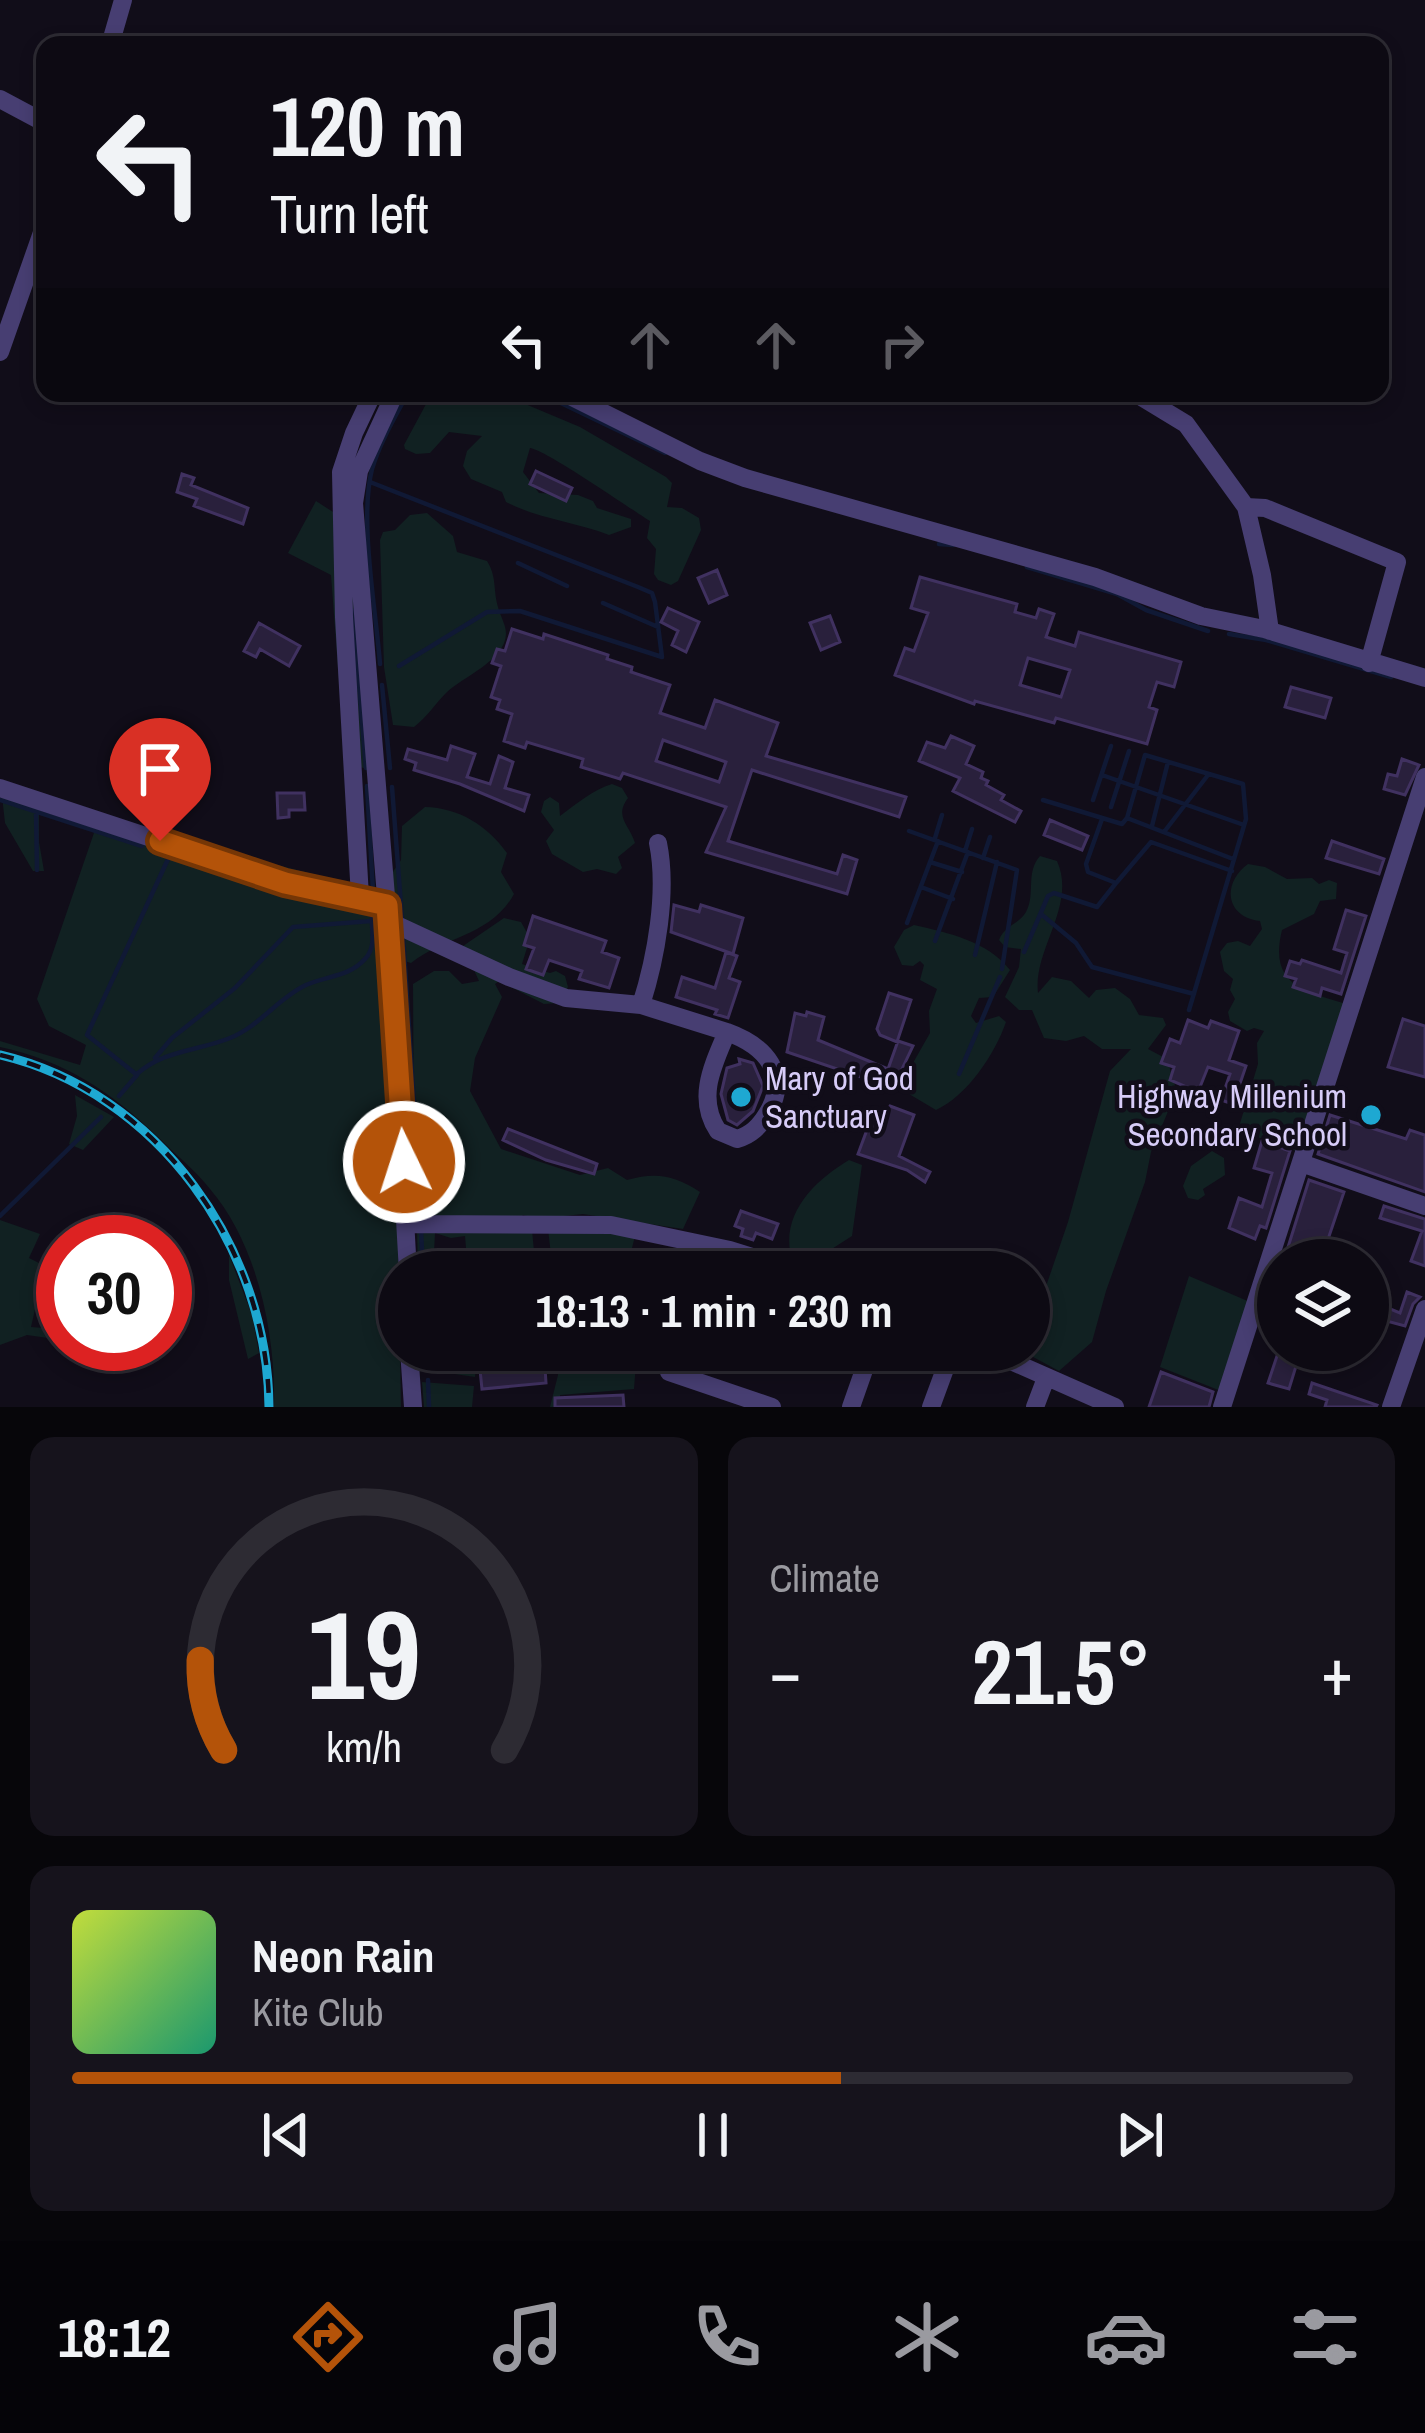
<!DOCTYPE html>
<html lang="en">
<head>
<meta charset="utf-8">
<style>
	body { margin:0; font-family:"Archivo Narrow",sans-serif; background:#16131c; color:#f1f3f6; height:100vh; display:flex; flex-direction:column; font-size:45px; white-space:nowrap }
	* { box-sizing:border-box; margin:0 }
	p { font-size:39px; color:#9a9aa0 }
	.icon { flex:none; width:66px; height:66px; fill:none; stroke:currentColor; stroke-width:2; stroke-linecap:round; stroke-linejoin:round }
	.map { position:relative; height:1407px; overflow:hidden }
	.sheet { display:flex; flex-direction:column; gap:30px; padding:30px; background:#07060a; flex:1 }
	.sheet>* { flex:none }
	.top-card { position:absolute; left:36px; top:36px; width:1353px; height:366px; border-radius:24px; box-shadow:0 6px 18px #0003,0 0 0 3px #2d2b33; background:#0d0a13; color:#f1f3f6; overflow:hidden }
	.buttons { position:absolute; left:1257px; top:1239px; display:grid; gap:24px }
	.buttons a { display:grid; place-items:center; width:132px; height:132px; border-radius:50%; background:#0d0a13; box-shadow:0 6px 18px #0003,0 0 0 3px #2d2b33; font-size:60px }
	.speed { position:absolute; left:36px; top:1215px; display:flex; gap:24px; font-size:60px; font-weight:700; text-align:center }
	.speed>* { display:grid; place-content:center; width:156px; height:156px; border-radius:50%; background:#0d0a13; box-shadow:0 6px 18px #0003,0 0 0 3px #2d2b33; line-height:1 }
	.speed .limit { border:18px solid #d22; background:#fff; color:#111 }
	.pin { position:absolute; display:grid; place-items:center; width:102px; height:102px; color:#fff; margin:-123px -51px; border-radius:50% 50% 50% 0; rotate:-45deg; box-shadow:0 0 12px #0007 }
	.pin .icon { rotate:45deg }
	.me { position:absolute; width:132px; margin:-66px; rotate:356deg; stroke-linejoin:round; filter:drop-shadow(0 0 9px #0008) }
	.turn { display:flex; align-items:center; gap:42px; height:252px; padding:0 36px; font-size:54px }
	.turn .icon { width:156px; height:156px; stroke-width:2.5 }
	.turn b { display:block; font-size:84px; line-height:102px }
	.lanes { display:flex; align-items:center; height:114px; padding:0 36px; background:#0003; justify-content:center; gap:60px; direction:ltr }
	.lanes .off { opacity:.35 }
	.big { font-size:90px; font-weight:700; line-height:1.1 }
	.sheet .widget { flex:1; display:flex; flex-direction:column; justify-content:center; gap:18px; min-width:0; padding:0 42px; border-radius:24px; background:#16131c }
	.sheet .dial { align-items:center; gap:0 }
	.dial svg { height:312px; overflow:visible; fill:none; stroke:#2d2b33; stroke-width:7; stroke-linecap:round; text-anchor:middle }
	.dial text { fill:#f1f3f6; stroke:none }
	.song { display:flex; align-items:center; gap:36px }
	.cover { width:144px; height:144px; border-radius:18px; background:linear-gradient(135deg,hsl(70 70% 55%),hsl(160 70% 35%)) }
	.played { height:12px; border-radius:6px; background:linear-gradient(90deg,#b45309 60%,#2d2b33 60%) }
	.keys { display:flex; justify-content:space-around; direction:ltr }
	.heat { display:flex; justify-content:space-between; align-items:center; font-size:66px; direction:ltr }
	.sheet .tiles { flex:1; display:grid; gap:30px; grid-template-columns:1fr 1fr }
	.widget:last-child { grid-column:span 2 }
	.trip { position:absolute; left:378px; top:1251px; width:672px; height:120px; border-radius:60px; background:#0d0a13; box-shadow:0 6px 18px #0003,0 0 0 3px #2d2b33; font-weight:700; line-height:120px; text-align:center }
	.tabs { display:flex; height:192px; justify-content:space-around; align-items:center; background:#050408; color:#9a9aa0 }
	.tabs .icon { width:84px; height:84px }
	.tabs .active { color:#b45309 }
	.tabs b { font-size:54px; color:#f1f3f6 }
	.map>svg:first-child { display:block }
	.green { fill:#112122 }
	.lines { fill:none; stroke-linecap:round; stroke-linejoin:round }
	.stream { stroke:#101935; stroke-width:4.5 }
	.building { fill:#29203c; stroke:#403160; stroke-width:3; fill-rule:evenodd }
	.minor { stroke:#473e72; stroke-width:18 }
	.rail-casing { stroke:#1ea8d2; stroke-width:9 }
	.rail { stroke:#110d19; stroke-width:4.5; stroke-dasharray:14; stroke-linecap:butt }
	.route-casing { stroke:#753606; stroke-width:30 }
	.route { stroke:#b45309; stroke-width:21 }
	.poi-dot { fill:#1ea8d2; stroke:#110d19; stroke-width:4.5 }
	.labels { text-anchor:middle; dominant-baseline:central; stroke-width:9; stroke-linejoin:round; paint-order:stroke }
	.poi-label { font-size:33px; fill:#d7ccf8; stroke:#110d19; text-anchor:start }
</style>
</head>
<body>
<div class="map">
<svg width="1425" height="1407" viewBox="0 0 1425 1407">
	<rect width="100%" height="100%" fill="#110d19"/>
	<path class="green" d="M432,393H499L580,427L666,477L672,483L667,507L682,508L699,518L701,530L678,581L671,585L658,580L654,574L656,549L647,538L650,521C629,508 546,450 530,448L523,472L539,493L578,495L593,501L597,508L631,519V527L609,535C576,522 539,519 506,502L502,492L471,479L463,466L467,451L482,436L449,432L430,453L416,454L405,449L404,445Z
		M316,501L347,521L369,769L359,767L346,776L331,575L288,553Z
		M427,513L453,536L457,552L487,561C497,577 493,590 498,607C500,616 506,624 506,634C505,661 462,677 446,693C435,704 427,717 414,727L393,725L384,667L380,540L383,532L395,530L410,515Z
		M612,784L622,788L628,798C614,817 629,824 635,843L618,857L622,868L616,874L597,869L583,872L552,854L546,841L554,830L541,812L544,801L550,797L559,803L560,816C576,804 593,790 612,784Z
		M2,796L39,807V842L44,871H33L5,823Z
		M425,807C459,808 487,825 507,853L501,872L514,894C491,936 445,936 411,963L398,959L390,876L401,860L402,826Z
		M157,824L257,860L353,884L356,880L348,891L276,875L155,831Z
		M96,827L376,911L397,1154L401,1407H274C276,1336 258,1245 210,1189C195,1170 175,1154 158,1137C110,1091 65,1061 0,1047V1041L80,1065L86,1045L49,1026L37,999Z
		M1040,856L1057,861C1077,906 1033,949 1038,993L1052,977L1071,981L1089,998L1096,990L1115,988L1130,999L1139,1015L1163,1018L1166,1025L1148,1049L1167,1059L1176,1089L1172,1102L1151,1152L1145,1182L1106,1291L1092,1342L1059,1371L1022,1351L1029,1350V1336L1068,1222L1110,1071L1131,1049H1102L1084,1036L1066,1041L1044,1038L1032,1010H1019L1005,997L1019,967L1021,949L1005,947L999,940C1005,925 1018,925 1026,912C1036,894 1025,873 1040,856Z
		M1248,864L1265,867L1287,879L1312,878L1319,884L1329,880L1337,883L1336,899L1320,901L1314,914L1282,930C1268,987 1306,991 1349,1005L1302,1153L1238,1130L1258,1064L1257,1043L1264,1031L1254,1028L1247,1031L1230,1021L1228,1012L1235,999L1230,990L1233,979L1224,971L1220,952L1227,943L1238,941L1250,946L1262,929L1260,921C1226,917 1221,884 1248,864Z
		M504,918L521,922L530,938L522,964L550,973L556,971L565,976L568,987L559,1003L544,1004L499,981L495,984L502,997L475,1058L470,1091L501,1149L580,1175L608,1168L627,1180C656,1172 674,1175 700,1192L683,1229L583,1214L537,1219L523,1215L511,1229L532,1230L536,1272H468L465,1236L451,1238L435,1233L433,1272H418L417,1226L422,1216L414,1145L413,984L434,971H449L462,984L479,981L463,946Z
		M914,925C949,933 987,941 1010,970L993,997L979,998L971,1016L976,1023L999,1016L1006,1022C995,1054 967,1096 936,1110L909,1094L905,1077L930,1033L929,1011L937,989L920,980L924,965L920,961L913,966L902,965L894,947L904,930Z
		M75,1095L114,1117L83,1150L69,1144L77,1116Z
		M1212,1151L1224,1158L1225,1175L1203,1189L1205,1195L1198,1200L1188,1198L1183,1186L1191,1166Z
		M849,1160L862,1165L852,1236L827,1252L821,1269L792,1260C779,1215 814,1181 849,1160Z
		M0,1220L40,1234L29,1258L45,1266L31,1327L57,1329L55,1339L27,1335L0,1345Z
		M548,1229L635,1236L626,1272H553Z
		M229,1255L252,1315L259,1353L248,1359L229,1280Z
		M1189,1276L1250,1302L1221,1391L1160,1367Z
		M421,1350H519L477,1355L475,1377L421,1369Z
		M558,1350H637L634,1389L560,1395V1407H550L558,1375Z
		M422,1382L474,1386L472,1407H424Z"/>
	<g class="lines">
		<path class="stream" d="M540,393L665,453
			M370,482L638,587L652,593L655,602L662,657L520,611L487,612L399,666
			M939,544L953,545
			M518,563L567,586
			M1027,567L1117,594L1146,610L1208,631
			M603,603L658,627
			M353,611L366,768
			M1229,634L1266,640L1391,677
			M380,664C376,610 359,520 372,469C380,442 395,417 408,393
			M382,685L390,768
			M1102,775L1244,825
			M367,786L373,891
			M392,787L402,919
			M0,800L142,846
			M1043,800L1122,824L1127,818L1233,859
			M1093,800L1111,746
			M1111,807L1129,751
			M36,811L37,870
			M1127,818L1145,755L1243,784L1246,819L1189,1010
			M1152,826L1168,762
			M909,831L1017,870L1002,969
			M1164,832L1208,775
			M935,838L942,815
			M965,851L972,829
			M983,858L990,837
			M930,862L962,872
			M1117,882L1151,842L1232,871
			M921,887L953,899
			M1041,914L1076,943L1092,967L1194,994
			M907,923L938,841
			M403,936L421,1209
			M935,941L968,852
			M1024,952L1048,896L1054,893L1097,907L1116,883L1088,872L1086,864L1102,819
			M975,955L997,862
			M155,1058L172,1038L235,988L293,927L371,921
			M137,1074C164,1050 198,1051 230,1038C260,1026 278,998 306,985C326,976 349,977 365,959C377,946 371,931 372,916
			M959,1074L1000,977
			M119,1096L137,1075L87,1035L169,857L151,849
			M0,1216L101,1117
			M421,1230L423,1272
			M427,1350V1365
			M428,1380L429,1407"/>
	</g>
	<path class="building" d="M536,471L572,488L566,501L530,484Z
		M182,474L194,478L191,485L248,508L243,524L194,506L197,499L177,492Z
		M717,570L727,595L709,603L698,578Z
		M920,577L1017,604L1015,612L1036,618L1039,609L1054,614L1046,637L1075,646L1079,632L1181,662L1174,687L1157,682L1149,707L1157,710L1147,744L1056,718L1054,723L975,701L974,704L895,675L905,648L914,651L928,613L911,608ZM1028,658L1070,670L1061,697L1020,685Z
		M668,608L699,622L686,652L672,645L678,631L661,622Z
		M830,616L840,642L821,650L810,623Z
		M259,623L300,646L289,666L260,649L256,657L244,651Z
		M512,629L543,639L544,634L608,655L607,659L632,667L631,672L670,685L660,713L705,728L715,700L778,723L766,756L906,797L899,817L752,770L728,841L837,874L843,855L857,860L847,894L706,852L726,807L623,773L620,779L581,767L583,759L527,742L525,748L504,741L512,714L497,709L500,700L491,697L501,666L492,663L497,649L505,651ZM663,740L726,762L719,782L656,761Z
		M1291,687L1331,698L1325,718L1285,707Z
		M951,736L974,746L966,764L983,772L981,778L988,781L986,785L1004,795L1001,800L1021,811L1015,822L953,791L960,778L919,761L927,742L945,748Z
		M451,746L475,754L467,777L490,784L499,756L513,762L505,788L529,795L524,811L460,784L414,770L416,763L405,759L408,749L447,760Z
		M1402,759L1419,765L1405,795L1384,789L1388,774L1397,776Z
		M277,793H304L305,810H289V817L278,818Z
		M1050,820L1088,836L1082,850L1044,835Z
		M1332,841L1384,859L1379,874L1326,858Z
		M674,905L699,912L701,905L743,918L733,954L671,932Z
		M1346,910L1366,916L1341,994L1322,988L1320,996L1293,987L1296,979L1285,976L1290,961L1300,964L1302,960L1341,973L1347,953L1334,949Z
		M533,916L606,941L602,952L619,958L609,988L579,979L582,971L549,960L543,975L526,969L534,948L524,945Z
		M726,952L737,956L729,978L740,982L728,1018L715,1014L717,1010L676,997L682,977L715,988Z
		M889,993L911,1000L897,1042L880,1035L877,1029Z
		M807,1012L824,1017L818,1040L888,1069L898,1041L913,1046L893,1088L787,1052L795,1013L806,1016Z
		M1403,1019L1425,1026V1077L1388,1067Z
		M1188,1020L1208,1028L1211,1021L1239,1031L1229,1060L1246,1066L1233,1104L1221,1100L1230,1074L1208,1067L1198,1092L1170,1080L1174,1067L1161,1063L1170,1039L1180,1043Z
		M739,1059L753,1063L763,1086L753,1111L737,1125L728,1120L721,1094L727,1068L740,1064Z
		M890,1106L914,1115L899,1156L930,1172L925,1182L907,1170L858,1154L871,1119L880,1122Z
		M1330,1115L1406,1139L1410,1130L1425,1135V1192L1318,1154Z
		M508,1129L597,1164L594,1174L546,1160L503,1140Z
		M1262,1141L1290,1151L1266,1228L1260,1226L1255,1239L1229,1228L1239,1198L1262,1207L1272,1173L1254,1168Z
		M1309,1180L1344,1192L1321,1260H1284Z
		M1384,1206L1425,1219V1266L1411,1261L1422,1231L1380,1218Z
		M741,1211L778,1224L772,1239L756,1233L753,1240L741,1236L743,1229L735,1226Z
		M661,1255L709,1269L708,1272H655Z
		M1407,1292L1420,1297L1413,1304L1405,1326L1379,1319L1383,1306L1400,1313Z
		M1279,1350H1301L1289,1389L1268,1383Z
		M544,1353L546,1383L482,1389L479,1360Z
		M1161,1372L1213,1392L1209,1407H1149Z
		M1312,1383L1377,1405L1376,1407H1325L1327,1400L1309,1394Z
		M623,1395L624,1407H555V1398Z"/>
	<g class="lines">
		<path class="minor" d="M110,45L123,0
			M0,99L45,123
			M0,352L45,224
			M395,393L359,471L354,503L388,921L408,1272
			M564,393L700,461L745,478L1095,577L1201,616L1264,629L1425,678
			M1135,393L1186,424L1246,507L1262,575L1270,631
			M1246,507L1265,508L1397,562L1369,663
			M0,788L285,882L387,905
			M360,897L344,617L341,472L354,433L373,393
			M388,921L509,977L566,998L641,1005L727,1032
			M641,1005C656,958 668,892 658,843
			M727,1032C766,1046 791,1075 767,1114C759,1127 751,1135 737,1139L718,1131C696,1098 713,1065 727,1032Z
			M1304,1164L1425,1206
			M408,1224L611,1225L730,1250L800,1272
			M409,1350L413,1407
			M986,1350L1115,1407
			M669,1372L772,1407
			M851,1407L871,1350
			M931,1407L952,1350
			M1035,1407L1046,1378
			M1222,1407L1425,777
			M1391,1407L1425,1309"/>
		<g class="rail-casing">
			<path id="rail" d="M0,1055C158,1092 268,1248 269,1407"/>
		</g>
		<use href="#rail" class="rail"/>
	</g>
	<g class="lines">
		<g class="route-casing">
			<path id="route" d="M160,841L285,883L387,905L404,1162"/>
		</g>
		<use href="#route" class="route"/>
	</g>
	<g class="poi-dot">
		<circle cx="741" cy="1097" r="12"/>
		<circle cx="1371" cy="1115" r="12"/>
	</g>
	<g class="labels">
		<g class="poi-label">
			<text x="765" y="1078">Mary of God<tspan x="765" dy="38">Sanctuary</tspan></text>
			<text x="1347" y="1096" text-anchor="end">Highway Millenium<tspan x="1347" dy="38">Secondary School</tspan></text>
		</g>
	</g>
</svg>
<div class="buttons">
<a><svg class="icon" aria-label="layers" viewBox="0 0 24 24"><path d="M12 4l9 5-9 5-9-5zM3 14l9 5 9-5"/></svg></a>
</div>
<div class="speed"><div class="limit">30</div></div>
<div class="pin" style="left:160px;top:841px;background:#d93025"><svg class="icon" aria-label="arrive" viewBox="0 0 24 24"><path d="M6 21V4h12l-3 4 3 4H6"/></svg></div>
<svg class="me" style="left:404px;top:1162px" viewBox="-20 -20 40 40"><circle r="17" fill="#b45309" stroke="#fff" stroke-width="3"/><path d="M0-11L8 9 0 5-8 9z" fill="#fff"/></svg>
<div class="trip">18:13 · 1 min · 230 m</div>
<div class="top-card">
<div class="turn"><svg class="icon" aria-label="left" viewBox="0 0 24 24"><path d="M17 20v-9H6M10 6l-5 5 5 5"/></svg><div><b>120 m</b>Turn left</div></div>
<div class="lanes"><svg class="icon" aria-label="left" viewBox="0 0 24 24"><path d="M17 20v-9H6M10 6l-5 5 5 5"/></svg><svg class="icon off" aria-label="ahead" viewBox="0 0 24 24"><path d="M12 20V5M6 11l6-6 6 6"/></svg><svg class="icon off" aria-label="ahead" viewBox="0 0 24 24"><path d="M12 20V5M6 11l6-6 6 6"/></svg><svg class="icon off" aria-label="right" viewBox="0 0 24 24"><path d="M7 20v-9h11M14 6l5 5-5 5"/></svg></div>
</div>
</div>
<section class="sheet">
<div class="tiles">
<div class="widget dial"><svg viewBox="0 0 100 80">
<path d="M14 69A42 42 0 1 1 86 69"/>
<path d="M14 69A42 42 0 0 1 8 46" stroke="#b45309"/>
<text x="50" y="56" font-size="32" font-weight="700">19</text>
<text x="50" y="72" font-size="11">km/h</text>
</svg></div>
<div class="widget"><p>Climate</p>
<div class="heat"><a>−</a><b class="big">21.5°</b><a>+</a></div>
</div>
<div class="widget">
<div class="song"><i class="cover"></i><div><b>Neon Rain</b><p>Kite Club</p></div></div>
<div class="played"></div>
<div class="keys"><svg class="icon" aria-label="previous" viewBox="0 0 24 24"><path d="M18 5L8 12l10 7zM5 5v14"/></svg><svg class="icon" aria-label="pause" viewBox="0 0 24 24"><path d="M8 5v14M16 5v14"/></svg><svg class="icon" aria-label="next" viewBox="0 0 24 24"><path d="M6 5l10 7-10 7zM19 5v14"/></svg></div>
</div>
</div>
</section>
<nav class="tabs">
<b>18:12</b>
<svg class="icon active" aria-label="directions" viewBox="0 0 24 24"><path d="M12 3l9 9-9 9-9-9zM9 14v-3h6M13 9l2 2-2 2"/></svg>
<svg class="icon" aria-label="music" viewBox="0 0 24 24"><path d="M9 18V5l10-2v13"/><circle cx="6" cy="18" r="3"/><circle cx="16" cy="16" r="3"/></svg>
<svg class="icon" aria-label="phone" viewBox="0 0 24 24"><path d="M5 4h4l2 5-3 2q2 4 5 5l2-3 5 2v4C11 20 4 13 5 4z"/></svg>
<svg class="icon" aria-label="climate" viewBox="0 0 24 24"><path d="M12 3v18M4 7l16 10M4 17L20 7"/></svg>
<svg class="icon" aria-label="car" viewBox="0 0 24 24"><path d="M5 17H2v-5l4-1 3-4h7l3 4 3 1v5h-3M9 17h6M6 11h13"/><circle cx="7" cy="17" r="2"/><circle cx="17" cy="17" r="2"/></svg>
<svg class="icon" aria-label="filters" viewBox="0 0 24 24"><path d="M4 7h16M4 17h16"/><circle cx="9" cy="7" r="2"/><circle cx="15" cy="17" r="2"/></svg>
</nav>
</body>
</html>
